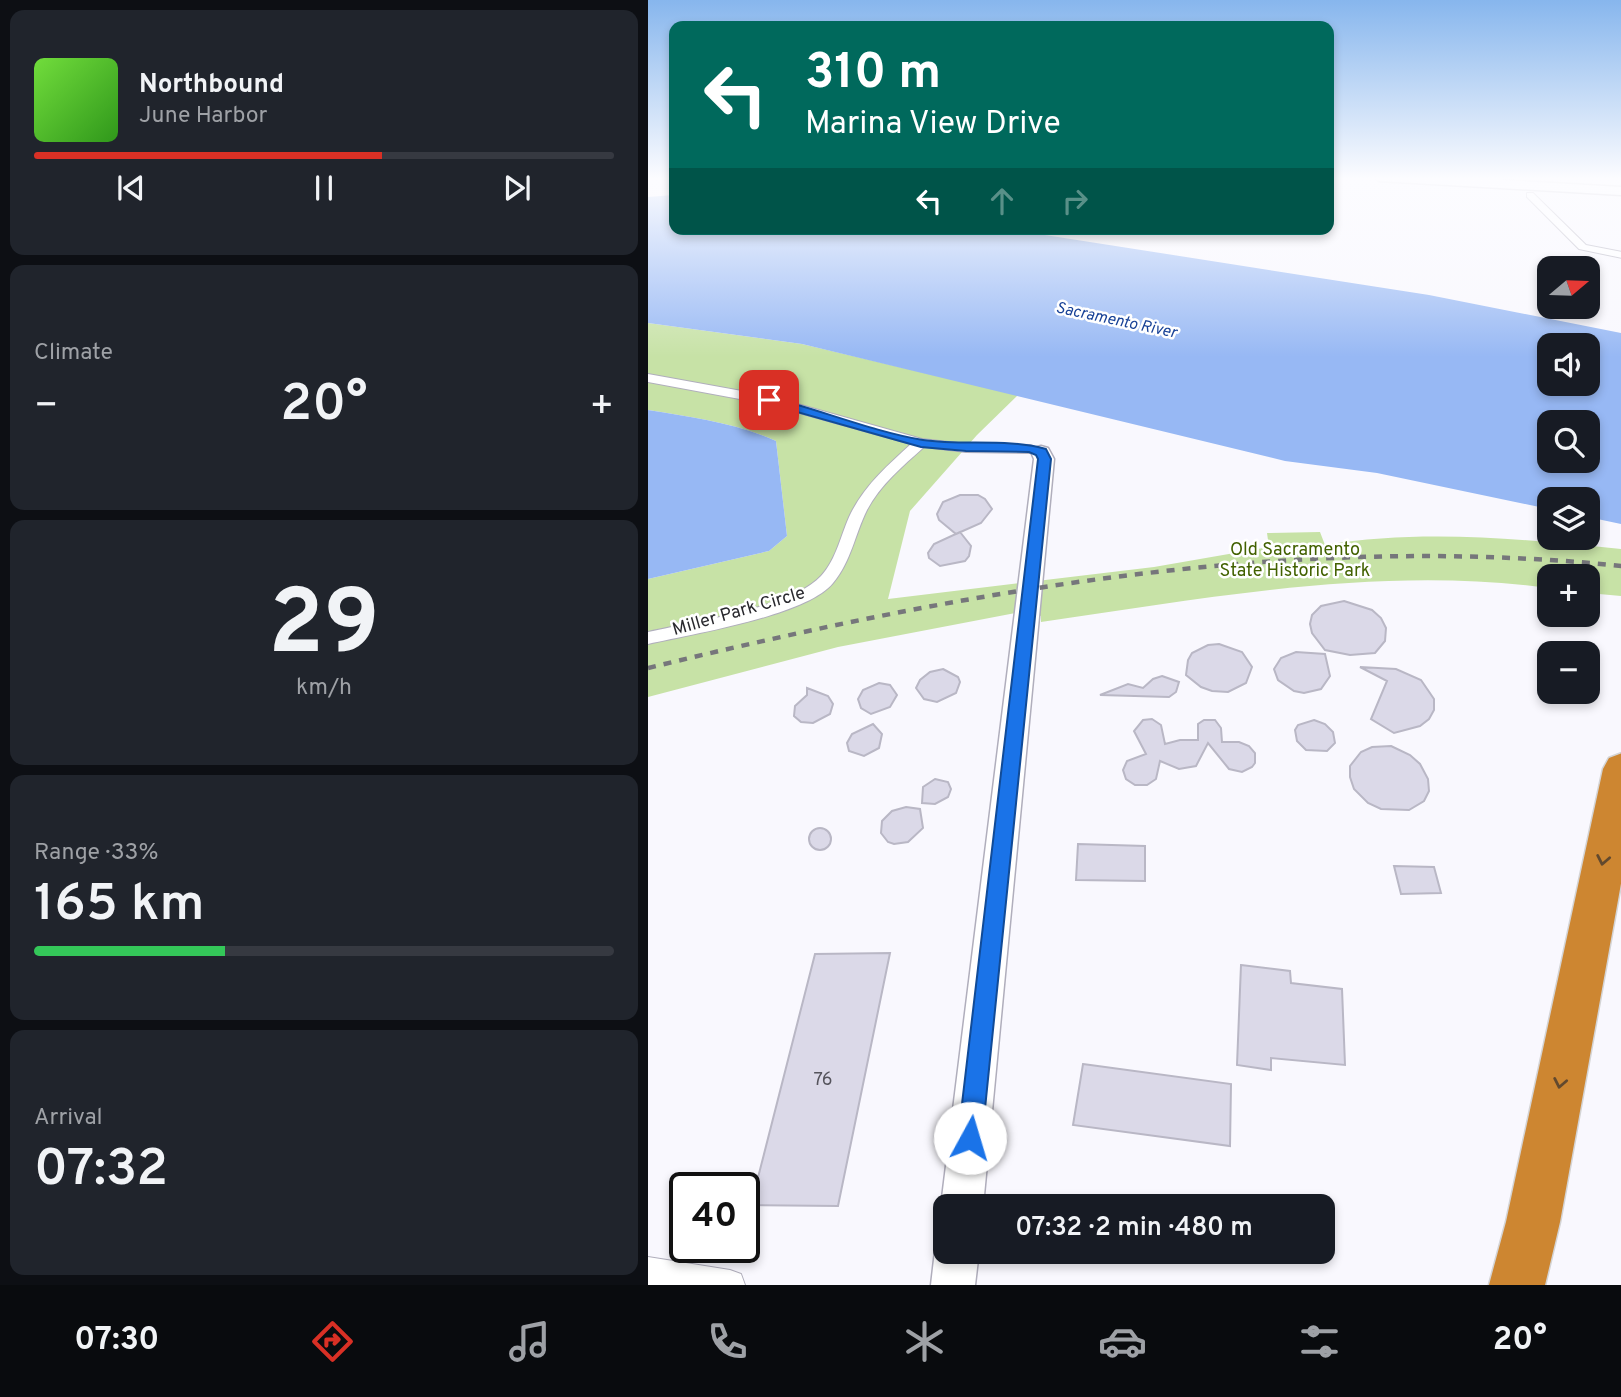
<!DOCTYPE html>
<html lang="en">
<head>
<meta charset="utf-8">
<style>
	body { margin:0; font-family:Overpass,sans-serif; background:#20242c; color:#f1f3f6; height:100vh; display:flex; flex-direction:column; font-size:26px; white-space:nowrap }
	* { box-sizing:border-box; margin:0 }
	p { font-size:23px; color:#9ea1a6 }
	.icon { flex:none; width:38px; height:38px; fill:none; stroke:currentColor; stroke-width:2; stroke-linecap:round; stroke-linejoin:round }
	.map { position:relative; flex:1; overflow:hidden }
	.drawer { display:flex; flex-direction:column; gap:10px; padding:10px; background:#0d0f14; width:648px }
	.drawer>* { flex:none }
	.top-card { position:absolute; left:21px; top:21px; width:665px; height:214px; border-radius:14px; box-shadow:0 4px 10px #0003; background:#00695c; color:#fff; overflow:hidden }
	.needle { width:46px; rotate:71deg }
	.controls { position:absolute; left:889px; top:256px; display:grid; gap:14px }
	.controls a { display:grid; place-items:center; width:63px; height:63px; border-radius:14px; background:#171b24; box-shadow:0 4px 10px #0003; font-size:35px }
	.speed { position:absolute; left:21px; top:1172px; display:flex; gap:14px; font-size:35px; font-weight:700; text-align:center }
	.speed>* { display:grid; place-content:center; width:91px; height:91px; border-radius:50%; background:#171b24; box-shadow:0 4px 10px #0003; line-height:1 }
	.speed .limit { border:4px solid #111; border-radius:10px; background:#fff; color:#111 }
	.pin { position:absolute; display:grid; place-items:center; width:60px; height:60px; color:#fff; margin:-30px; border-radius:14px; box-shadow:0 4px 10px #0006 }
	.me { position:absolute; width:77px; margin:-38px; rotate:6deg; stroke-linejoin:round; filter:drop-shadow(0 0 5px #0008) }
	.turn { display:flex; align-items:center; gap:24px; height:147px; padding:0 21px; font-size:32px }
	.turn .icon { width:91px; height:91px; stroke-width:2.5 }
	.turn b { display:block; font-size:49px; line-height:60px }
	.lanes { display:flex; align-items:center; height:66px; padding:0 21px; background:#0003; justify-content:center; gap:35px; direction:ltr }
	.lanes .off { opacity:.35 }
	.big { font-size:52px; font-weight:600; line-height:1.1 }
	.drawer .widget { flex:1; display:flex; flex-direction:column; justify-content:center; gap:10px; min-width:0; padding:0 24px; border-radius:14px; background:#20242c }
	.drawer .dial { align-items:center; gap:0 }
	.dial b { font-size:91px; line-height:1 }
	.song { display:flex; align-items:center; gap:21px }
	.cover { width:84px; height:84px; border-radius:10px; background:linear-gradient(135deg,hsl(100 70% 55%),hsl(110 70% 35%)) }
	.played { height:7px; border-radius:4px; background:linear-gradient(90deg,#d93025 60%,#363941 60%) }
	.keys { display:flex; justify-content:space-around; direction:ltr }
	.heat { display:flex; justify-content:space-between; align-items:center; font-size:38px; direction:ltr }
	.charge { height:10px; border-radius:5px; background:linear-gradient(90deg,#34c759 33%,#363941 0) }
	.trip { position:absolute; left:285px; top:1194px; width:402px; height:70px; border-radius:14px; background:#171b24; box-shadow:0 4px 10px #0003; font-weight:600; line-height:70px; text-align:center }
	.tab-bar { display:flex; height:112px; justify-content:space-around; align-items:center; background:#090b0e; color:#9ea1a6 }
	.tab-bar .icon { width:49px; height:49px }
	.tab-bar .current { color:#d93025 }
	.tab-bar b { font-size:32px; color:#f1f3f6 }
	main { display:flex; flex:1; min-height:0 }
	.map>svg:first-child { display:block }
	.green { fill:#c7e2a6 }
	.water { fill:#97b8f4; fill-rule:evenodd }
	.building { fill:#dbd9e8; stroke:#b9b7c5; stroke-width:2 }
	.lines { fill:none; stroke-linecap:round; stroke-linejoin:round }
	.street-casing { stroke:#b0aebc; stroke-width:2 }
	.secondary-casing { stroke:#b0aebc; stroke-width:3 }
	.highway-casing { stroke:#d4d4d5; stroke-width:3 }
	.street { fill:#fff; fill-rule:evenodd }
	.secondary { fill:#fff; fill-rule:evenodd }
	.highway { fill:#cd8631; fill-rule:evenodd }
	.rail { stroke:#76767b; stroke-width:4.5; stroke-dasharray:8 8; stroke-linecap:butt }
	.oneway { stroke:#62492e }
	.route { fill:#1a73e8; stroke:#114b97; stroke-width:2 }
	.labels { text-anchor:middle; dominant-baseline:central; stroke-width:5; stroke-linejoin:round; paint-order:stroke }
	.far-water-label { font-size:16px; font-style:italic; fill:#184297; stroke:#fff }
	.park-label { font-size:18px; fill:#426100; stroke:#fff }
	.street-label { font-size:18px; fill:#28282d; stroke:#fff }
	.near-number-label { font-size:18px; fill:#55545c }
</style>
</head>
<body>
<main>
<section class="drawer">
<div class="widget">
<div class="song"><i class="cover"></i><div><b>Northbound</b><p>June Harbor</p></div></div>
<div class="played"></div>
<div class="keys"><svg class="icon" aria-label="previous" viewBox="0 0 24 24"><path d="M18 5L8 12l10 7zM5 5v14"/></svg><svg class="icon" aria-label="pause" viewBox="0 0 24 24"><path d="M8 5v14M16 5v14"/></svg><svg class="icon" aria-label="next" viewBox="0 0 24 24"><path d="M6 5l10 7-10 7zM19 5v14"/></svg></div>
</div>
<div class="widget"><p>Climate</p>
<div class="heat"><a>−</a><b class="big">20°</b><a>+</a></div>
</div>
<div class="widget dial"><b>29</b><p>km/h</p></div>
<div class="widget"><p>Range · 33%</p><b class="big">165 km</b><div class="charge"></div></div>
<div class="widget"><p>Arrival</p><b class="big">07:32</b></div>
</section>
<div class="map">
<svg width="974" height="1285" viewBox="0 0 974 1285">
	<rect width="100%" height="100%" fill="#f9f8fe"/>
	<path class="green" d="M0,323L154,344L370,395L329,435L262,511L240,599L506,567L621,547L619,533L672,532L677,545C775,529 875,539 973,549V596L940,593V576H901V588C732,565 560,598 393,622V616L372,612L190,647L0,697V579L121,551L139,536L128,441C88,423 43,417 0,410Z"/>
	<path class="water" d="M26,195V229H359L781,295L973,333V524L940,517V499H901V509L729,473L637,461L154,344L0,323V197ZM901,345H940V383H901ZM901,422H940V460H901Z
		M0,410C43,417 88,423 128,441L139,536L121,551L0,579Z"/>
	<path class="building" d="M312,495H330L337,499L344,509L333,523L308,534L291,520L289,514L295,502Z
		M312,532L323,546L321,556L317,561L292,566L281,558L280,553L286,544Z
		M696,601L724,610L733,618L738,628L737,641L727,653L702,655L677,650L664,633L662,624L664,615L673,606Z
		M571,644L594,652L604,667L598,683L580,692L564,691L553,687L538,675L540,660L544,653L560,645Z
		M648,652L677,654L682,676L673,689L656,693L646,691L630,680L626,669L633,658Z
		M712,667L748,669L773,680L786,699V710L781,719L772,726L746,733L723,719L739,681Z
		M295,669L310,677L312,682L308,693L289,702L276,699L268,688L272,680L282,672Z
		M514,676L531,682L528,692L521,697L452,695L480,684L495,688L505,679Z
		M231,683L242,685L249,695L242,707L223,714L213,708L210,699L215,690Z
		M159,688L180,696L185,704L182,714L165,723L153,722L146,716L147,706L159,695Z
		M504,719L513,725L517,744L532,740H550V724L556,720H567L573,728L574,742H591L601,746L607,753V763L604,767L594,772L581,769L560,743L548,766L531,769L512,761L508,779L499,785H487L478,779L475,770L479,761L498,754L486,731L495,720Z
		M666,720L677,724L685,732L687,743L679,751L658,750L649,741L647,730L650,725Z
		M225,724L234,734L231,748L216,756L201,751L199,743L204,734Z
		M743,746L762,755L772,764L780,779L781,791L776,801L761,810L733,809L720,803L706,789L702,777V766L713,752L724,747Z
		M287,779L300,782L303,789L300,797L287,804L274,803L275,787Z
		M258,807L272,809L275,828L260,842L246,844L240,842L233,833L234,821L244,811Z
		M161 839a11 11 0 1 1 22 0a11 11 0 1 1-22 0Z
		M430,844L497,846V881L428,880Z
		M746,866L786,867L793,893L753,894Z
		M242,953L190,1206L103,1205L167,954Z
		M593,965L642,971L643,983L694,989L697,1065L623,1058V1070L589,1065Z
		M435,1064L583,1084L582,1146L425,1125Z"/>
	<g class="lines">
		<g class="street-casing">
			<path id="street" d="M879,193H885L938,245L974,252V258L931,249L879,197Z
				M0,374L121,396L274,439L318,444L382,445L400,452L393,456L382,453L318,452L276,447C255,466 232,485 219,510C207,534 203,562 185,583C158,616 44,634 0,644V632C43,622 144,608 173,576C189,559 193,533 203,513C217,485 240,465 263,444L119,404L0,382Z
				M0,1257L82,1270L93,1274L97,1285H0Z"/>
		</g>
		<g class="secondary-casing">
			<path id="secondary" d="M725,177H805L974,187V195L731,181Z
				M393,446L400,448L406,459L335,1206H298V1217L293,1206L386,459L383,452L386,448Z
				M298,1234V1251H331L327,1285H283L287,1251L294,1236Z"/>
		</g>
		<g class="highway-casing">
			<path id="highway" d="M974,753V878L912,1222L897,1285H841L858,1222L955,769L961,758Z"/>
		</g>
		<use href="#street" class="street"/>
		<use href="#secondary" class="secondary"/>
		<use href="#highway" class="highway"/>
		<path class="rail" d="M0,668C320,590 643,532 974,566"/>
	</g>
	<defs><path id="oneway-chevron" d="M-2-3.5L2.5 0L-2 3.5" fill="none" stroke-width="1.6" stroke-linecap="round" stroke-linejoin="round" transform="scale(1.75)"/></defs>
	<g class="oneway">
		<use href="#oneway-chevron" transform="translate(955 860) rotate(101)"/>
		<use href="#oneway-chevron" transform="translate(912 1083) rotate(101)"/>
	</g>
	<linearGradient id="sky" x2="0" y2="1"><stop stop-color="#87b6ed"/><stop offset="0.5" stop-color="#fcfcff"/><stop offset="1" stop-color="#fcfcff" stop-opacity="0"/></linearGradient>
	<rect width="974" height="357" fill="url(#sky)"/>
	<path class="route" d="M121,397C170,409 226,432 275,440C315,446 359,438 398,449L403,459L334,1138L331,1146L322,1150L313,1146L310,1138L390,459L388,455L381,452L318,451L273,447L117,403L115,400Z"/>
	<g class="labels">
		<g class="far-water-label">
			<text transform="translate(468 321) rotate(12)">Sacramento River</text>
		</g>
		<g class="park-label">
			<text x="647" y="550">Old Sacramento<tspan x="647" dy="21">State Historic Park</tspan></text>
		</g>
		<g class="street-label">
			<text transform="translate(91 612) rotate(-16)">Miller Park Circle</text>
		</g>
		<g class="near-number-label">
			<text x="175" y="1080">76</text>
		</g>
	</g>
</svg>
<div class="controls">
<a><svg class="needle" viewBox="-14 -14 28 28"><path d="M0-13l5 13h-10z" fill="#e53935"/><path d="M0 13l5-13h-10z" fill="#9ea1a6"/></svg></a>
<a><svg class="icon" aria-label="sound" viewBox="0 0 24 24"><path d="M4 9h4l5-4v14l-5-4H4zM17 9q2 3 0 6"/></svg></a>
<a><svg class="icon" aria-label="search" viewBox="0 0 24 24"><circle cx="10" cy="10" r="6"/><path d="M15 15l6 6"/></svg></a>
<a><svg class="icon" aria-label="layers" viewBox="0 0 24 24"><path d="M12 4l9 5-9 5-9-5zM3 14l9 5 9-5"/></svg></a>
<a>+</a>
<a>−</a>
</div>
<div class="speed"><div class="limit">40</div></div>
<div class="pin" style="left:121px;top:400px;background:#d93025"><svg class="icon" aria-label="arrive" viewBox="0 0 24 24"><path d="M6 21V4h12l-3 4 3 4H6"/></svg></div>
<svg class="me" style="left:322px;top:1138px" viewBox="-20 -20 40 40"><circle r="19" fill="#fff"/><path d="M0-13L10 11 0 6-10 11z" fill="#1a73e8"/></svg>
<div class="trip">07:32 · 2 min · 480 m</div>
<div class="top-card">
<div class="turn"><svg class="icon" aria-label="left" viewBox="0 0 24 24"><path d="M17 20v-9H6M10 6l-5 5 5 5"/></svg><div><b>310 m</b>Marina View Drive</div></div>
<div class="lanes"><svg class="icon" aria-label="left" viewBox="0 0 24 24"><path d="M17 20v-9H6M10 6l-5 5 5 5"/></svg><svg class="icon off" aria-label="ahead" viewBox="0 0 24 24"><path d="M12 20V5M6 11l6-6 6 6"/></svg><svg class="icon off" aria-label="right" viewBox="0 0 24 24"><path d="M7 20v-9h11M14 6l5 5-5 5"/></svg></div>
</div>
</div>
</main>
<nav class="tab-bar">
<b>07:30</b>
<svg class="icon current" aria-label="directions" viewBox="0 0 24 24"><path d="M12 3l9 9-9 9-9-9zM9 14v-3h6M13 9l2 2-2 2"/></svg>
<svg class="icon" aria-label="music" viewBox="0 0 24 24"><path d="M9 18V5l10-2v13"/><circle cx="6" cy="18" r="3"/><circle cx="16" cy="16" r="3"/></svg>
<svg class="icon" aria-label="phone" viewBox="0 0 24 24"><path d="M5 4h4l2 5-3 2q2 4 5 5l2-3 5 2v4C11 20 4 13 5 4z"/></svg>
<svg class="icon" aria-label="climate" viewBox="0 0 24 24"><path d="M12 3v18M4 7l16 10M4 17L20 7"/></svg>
<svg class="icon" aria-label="car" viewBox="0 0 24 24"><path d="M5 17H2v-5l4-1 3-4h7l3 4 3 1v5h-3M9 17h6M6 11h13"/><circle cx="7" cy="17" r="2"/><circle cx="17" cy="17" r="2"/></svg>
<svg class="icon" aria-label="filters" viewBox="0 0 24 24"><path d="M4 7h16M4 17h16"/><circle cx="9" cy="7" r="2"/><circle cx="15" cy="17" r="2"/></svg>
<b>20°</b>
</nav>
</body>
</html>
